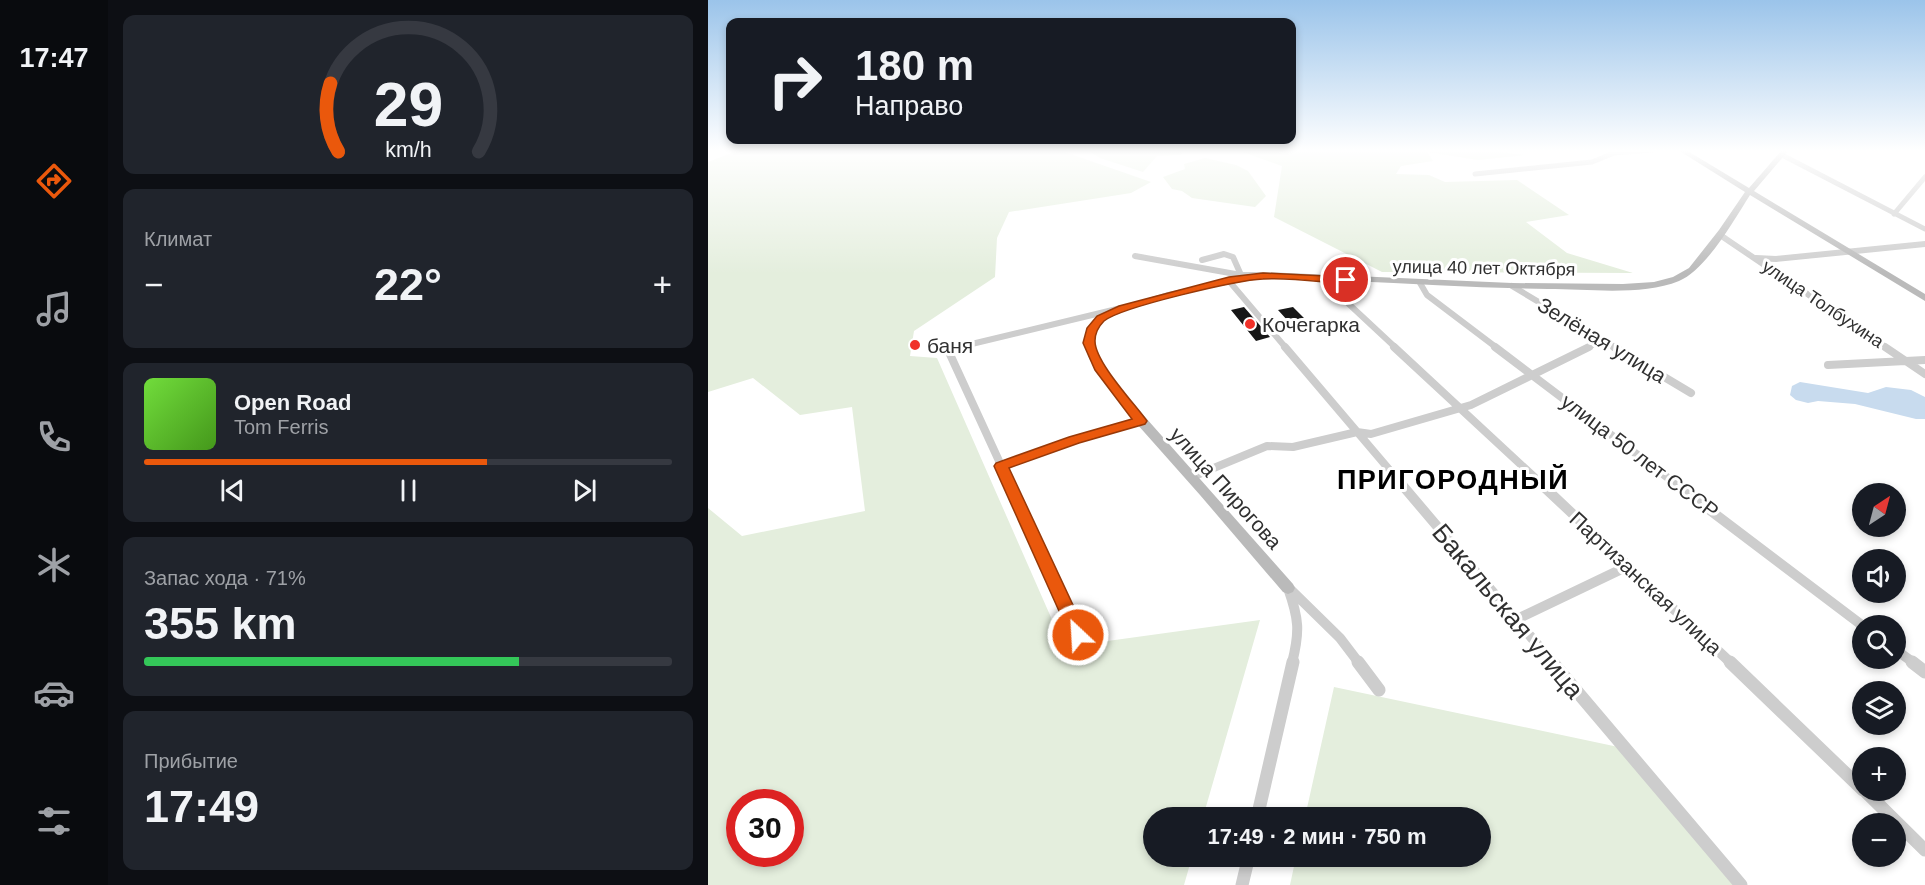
<!DOCTYPE html>
<html lang="ru">
<head>
<meta charset="utf-8">
<style>
	body { margin:0; font-family:Arial,sans-serif; background:#20242c; color:#f1f3f6; height:100vh; display:flex; flex-direction:column; font-size:22px; white-space:nowrap }
	* { box-sizing:border-box; margin:0 }
	p { font-size:20px; color:#9ea1a6 }
	.icon { flex:none; width:33px; height:33px; fill:none; stroke:currentColor; stroke-width:2; stroke-linecap:round; stroke-linejoin:round }
	.map { position:relative; flex:1; overflow:hidden }
	.side { display:flex; flex-direction:column; gap:15px; padding:15px; background:#0d0f14; width:600px }
	.side>* { flex:none }
	.hud { position:absolute; left:18px; top:18px; width:570px; height:126px; border-radius:12px; box-shadow:0 3px 9px #0003; background:#171b24; color:#f1f3f6; overflow:hidden }
	.needle { width:39px; rotate:36deg }
	.tools { position:absolute; left:1144px; top:483px; display:grid; gap:12px }
	.tools a { display:grid; place-items:center; width:54px; height:54px; border-radius:50%; background:#171b24; box-shadow:0 3px 9px #0003; font-size:30px }
	.speed { position:absolute; left:18px; top:789px; display:flex; gap:12px; font-size:30px; font-weight:700; text-align:center }
	.speed>* { display:grid; place-content:center; width:78px; height:78px; border-radius:50%; background:#171b24; box-shadow:0 3px 9px #0003; line-height:1 }
	.speed .limit { border:9px solid #d22; background:#fff; color:#111 }
	.pin { position:absolute; display:grid; place-items:center; width:51px; height:51px; color:#fff; margin:-26px; border:3px solid #fff; border-radius:50%; box-shadow:0 2px 6px #0007 }
	.me { position:absolute; width:66px; margin:-33px; rotate:335deg; stroke-linejoin:round; filter:drop-shadow(0 0 4px #0008) }
	.turn { display:flex; align-items:center; gap:21px; height:126px; padding:0 30px; font-size:27px }
	.turn .icon { width:78px; height:78px; stroke-width:2.5 }
	.turn b { display:block; font-size:42px; line-height:51px }
	.big { font-size:45px; font-weight:700; line-height:1.1 }
	.side .tile { flex:1; display:flex; flex-direction:column; justify-content:center; gap:9px; min-width:0; padding:0 21px; border-radius:12px; background:#20242c }
	.side .dial { align-items:center; gap:0 }
	.dial svg { height:156px; overflow:visible; fill:none; stroke:#363941; stroke-width:7; stroke-linecap:round; text-anchor:middle }
	.dial text { fill:#f1f3f6; stroke:none }
	.song { display:flex; align-items:center; gap:18px }
	.cover { width:72px; height:72px; border-radius:9px; background:linear-gradient(135deg,hsl(100 70% 55%),hsl(100 70% 35%)) }
	.played { height:6px; border-radius:3px; background:linear-gradient(90deg,#ea580c 65%,#363941 65%) }
	.keys { display:flex; justify-content:space-around; direction:ltr }
	.heat { display:flex; justify-content:space-between; align-items:center; font-size:33px; direction:ltr }
	.charge { height:9px; border-radius:4px; background:linear-gradient(90deg,#34c759 71%,#363941 0) }
	.trip { position:absolute; left:435px; top:807px; width:348px; height:60px; border-radius:30px; background:#171b24; box-shadow:0 3px 9px #0003; font-weight:700; line-height:60px; text-align:center }
	main { display:flex; flex:1; min-height:0 }
	.dock { display:flex; flex-direction:column; width:108px; justify-content:space-around; align-items:center; background:#090b0e; color:#9ea1a6 }
	.dock .icon { width:42px; height:42px }
	.dock .on { color:#ea580c }
	.dock b { font-size:27px; color:#f1f3f6 }
	.map>svg:first-child { display:block }
	.green { fill:#e4eedd; fill-rule:evenodd }
	.water { fill:#c8dbee }
	.building { fill:#171717 }
	.lines { fill:none; stroke-linecap:round; stroke-linejoin:round }
	.street-far4 { stroke:#cdcdcd; stroke-width:5 }
	.street-far3 { stroke:#cdcdcd; stroke-width:6 }
	.street-far2 { stroke:#cdcdcd; stroke-width:8 }
	.street-far1 { stroke:#cdcdcd; stroke-width:10 }
	.street { stroke:#cdcdcd; stroke-width:13 }
	.secondary { fill:#bababa; fill-rule:evenodd }
	.route { fill:#ea580c; stroke:#983908; stroke-width:1.5 }
	.poi-dot { fill:#f03129; stroke:#fff; stroke-width:2 }
	.labels { text-anchor:middle; dominant-baseline:central; stroke-width:6; stroke-linejoin:round; paint-order:stroke }
	.far-street-label { font-size:18px; fill:#303030; stroke:#fff }
	.poi-label { font-size:21px; fill:#303030; stroke:#fff; text-anchor:start }
	.street-label { font-size:21px; fill:#303030; stroke:#fff }
	.near-street-label { font-size:26px; fill:#303030; stroke:#fff }
	.district-label { font-size:27px; font-weight:bold; letter-spacing:1.5px; fill:#000; stroke:#fff }
</style>
</head>
<body>
<main>
<nav class="dock">
<b>17:47</b>
<svg class="icon on" aria-label="directions" viewBox="0 0 24 24"><path d="M12 3l9 9-9 9-9-9zM9 14v-3h6M13 9l2 2-2 2"/></svg>
<svg class="icon" aria-label="music" viewBox="0 0 24 24"><path d="M9 18V5l10-2v13"/><circle cx="6" cy="18" r="3"/><circle cx="16" cy="16" r="3"/></svg>
<svg class="icon" aria-label="phone" viewBox="0 0 24 24"><path d="M5 4h4l2 5-3 2q2 4 5 5l2-3 5 2v4C11 20 4 13 5 4z"/></svg>
<svg class="icon" aria-label="climate" viewBox="0 0 24 24"><path d="M12 3v18M4 7l16 10M4 17L20 7"/></svg>
<svg class="icon" aria-label="car" viewBox="0 0 24 24"><path d="M5 17H2v-5l4-1 3-4h7l3 4 3 1v5h-3M9 17h6M6 11h13"/><circle cx="7" cy="17" r="2"/><circle cx="17" cy="17" r="2"/></svg>
<svg class="icon" aria-label="filters" viewBox="0 0 24 24"><path d="M4 7h16M4 17h16"/><circle cx="9" cy="7" r="2"/><circle cx="15" cy="17" r="2"/></svg>
</nav>
<section class="side">
<div class="tile dial"><svg viewBox="0 0 100 80">
<path d="M14 69A42 42 0 1 1 86 69"/>
<path d="M14 69A42 42 0 0 1 10 34" stroke="#ea580c"/>
<text x="50" y="56" font-size="32" font-weight="700">29</text>
<text x="50" y="72" font-size="11">km/h</text>
</svg></div>
<div class="tile"><p>Климат</p>
<div class="heat"><a>−</a><b class="big">22°</b><a>+</a></div>
</div>
<div class="tile">
<div class="song"><i class="cover"></i><div><b>Open Road</b><p>Tom Ferris</p></div></div>
<div class="played"></div>
<div class="keys"><svg class="icon" aria-label="previous" viewBox="0 0 24 24"><path d="M18 5L8 12l10 7zM5 5v14"/></svg><svg class="icon" aria-label="pause" viewBox="0 0 24 24"><path d="M8 5v14M16 5v14"/></svg><svg class="icon" aria-label="next" viewBox="0 0 24 24"><path d="M6 5l10 7-10 7zM19 5v14"/></svg></div>
</div>
<div class="tile"><p>Запас хода · 71%</p><b class="big">355 km</b><div class="charge"></div></div>
<div class="tile"><p>Прибытие</p><b class="big">17:49</b></div>
</section>
<div class="map">
<svg width="1217" height="885" viewBox="0 0 1217 885">
	<rect width="100%" height="100%" fill="#fff"/>
	<path class="green" d="M31,150H351L443,182L423,193L301,212L289,238L287,277L206,331L202,356L229,358L356,647L552,620L495,817L446,818V856L484,857L476,885H0V508L34,536L157,511L144,407L92,415L45,378L0,392V162ZM82,802V854H32V802Z
		M379,150H476L473,155L449,156L435,172L392,158Z
		M529,150H776L817,155L770,160L719,152L725,161L693,166L688,174L721,175L737,182L809,180L861,215L818,222L859,253L925,273L674,272L566,217L574,166Z
		M497,158L528,165L540,171L558,196L547,207L484,198L474,191L464,189L455,177L477,169L476,164Z
		M626,687L915,748L1026,885H582L588,857L772,856V818L597,817Z"/>
	<path class="water" d="M1092,382L1160,393L1178,387L1203,390L1217,397V419H1208L1147,404L1110,401L1100,403L1088,400L1082,395L1084,386Z"/>
	<path class="building" d="M536,307L556,330L562,337L548,341L523,310Z
		M585,307L596,318L580,321L570,310Z"/>
	<g class="lines">
		<path class="street-far4" d="M1074,155L1217,229
			M767,174L884,162L906,153L943,150
			M1186,214L1217,177
			M1012,235L1017,238"/>
		<path class="street-far3" d="M1015,237L1179,348
			M427,256L533,275H552
			M1048,258L1068,259L1217,244
			M494,260L516,254L525,257L533,275
			M615,280L688,348
			M521,281L578,348
			M712,283L719,295L789,348
			M804,286L908,348
			M247,348L413,308
			M878,348L895,340"/>
		<path class="street-far2" d="M253,347L240,350L303,487
			M577,347L696,487
			M686,347L837,487
			M787,347L972,487
			M906,347L983,393
			M1177,347L1217,374
			M1120,365L1217,360
			M293,466L366,440L433,421
			M484,477L559,446L585,447L649,432L663,434L763,405L881,347"/>
		<path class="street-far1" d="M302,486L370,635
			M695,486L845,663
			M835,486L1023,663
			M970,486L1155,626
			M580,588C591,619 592,631 584,663
			M582,589L632,638L651,663
			M807,620L920,566
			M1188,650L1206,663"/>
		<path class="street" d="M650,662L671,690
			M844,662L1033,885
			M1022,662L1155,790
			M1204,662L1217,672
			M1156,790L1217,850
			M549,818L585,662
			M534,885L541,856"/>
		<path class="secondary" d="M970,150H978L1041,188L1074,150H1081L1046,191L1217,294V301L1042,195C1026,220 998,270 971,281C934,296 880,289 840,289C774,288 708,284 641,281C613,280 583,276 555,278C522,280 477,293 445,302C430,306 396,316 388,329C380,345 399,371 407,383L585,584L587,588L585,592L580,594L575,592L492,495L421,415L388,371L380,356L377,339L379,328L390,317L408,308L460,292L555,272L804,283L915,284L946,282L965,277L981,268L1011,230L1037,192Z"/>
	</g>
	<linearGradient id="sky" x2="0" y2="1"><stop stop-color="#9bc4ea"/><stop offset="0.55" stop-color="#fff"/><stop offset="1" stop-color="#fff" stop-opacity="0"/></linearGradient>
	<rect width="1217" height="274" fill="url(#sky)"/>
	<path class="route" d="M555,273L638,277L643,280L638,284C611,282 582,277 555,279C530,280 413,307 396,321C391,326 387,334 387,341C387,362 426,403 439,421L437,424L371,443L301,468L379,635L376,640L370,642L364,640L286,466L288,463L361,437L424,419L387,370L375,343L379,328L389,316L411,306L521,277Z"/>
	<g class="poi-dot">
		<circle cx="542" cy="324" r="6"/>
		<circle cx="207" cy="345" r="6"/>
	</g>
	<g class="labels">
		<g class="far-street-label">
			<text transform="translate(776 268) rotate(1)">улица 40 лет Октября</text>
			<text transform="translate(1115 304) rotate(34)">улица Толбухина</text>
		</g>
		<g class="poi-label">
			<text x="554" y="324">Кочегарка</text>
			<text x="219" y="345">баня</text>
		</g>
		<g class="street-label">
			<text transform="translate(894 340) rotate(31)">Зелёная улица</text>
			<text transform="translate(932 456) rotate(37)">улица 50 лет СССР</text>
			<text transform="translate(518 488) rotate(48)">улица Пирогова</text>
			<text transform="translate(938 583) rotate(43)">Партизанская улица</text>
		</g>
		<g class="near-street-label">
			<text transform="translate(800 611) rotate(50)">Бакальская улица</text>
		</g>
		<g class="district-label">
			<text x="745" y="480">ПРИГОРОДНЫЙ</text>
		</g>
	</g>
</svg>
<div class="tools">
<a><svg class="needle" viewBox="-14 -14 28 28"><path d="M0-13l5 13h-10z" fill="#e53935"/><path d="M0 13l5-13h-10z" fill="#9ea1a6"/></svg></a>
<a><svg class="icon" aria-label="sound" viewBox="0 0 24 24"><path d="M4 9h4l5-4v14l-5-4H4zM17 9q2 3 0 6"/></svg></a>
<a><svg class="icon" aria-label="search" viewBox="0 0 24 24"><circle cx="10" cy="10" r="6"/><path d="M15 15l6 6"/></svg></a>
<a><svg class="icon" aria-label="layers" viewBox="0 0 24 24"><path d="M12 4l9 5-9 5-9-5zM3 14l9 5 9-5"/></svg></a>
<a>+</a>
<a>−</a>
</div>
<div class="speed"><div class="limit">30</div></div>
<div class="pin" style="left:638px;top:280px;background:#d93025"><svg class="icon" aria-label="arrive" viewBox="0 0 24 24"><path d="M6 21V4h12l-3 4 3 4H6"/></svg></div>
<svg class="me" style="left:370px;top:635px" viewBox="-20 -20 40 40"><circle r="17" fill="#ea580c" stroke="#fff" stroke-width="3"/><path d="M0-11L8 9 0 5-8 9z" fill="#fff"/></svg>
<div class="trip">17:49 · 2 мин · 750 m</div>
<div class="hud">
<div class="turn"><svg class="icon" aria-label="right" viewBox="0 0 24 24"><path d="M7 20v-9h11M14 6l5 5-5 5"/></svg><div><b>180 m</b>Направо</div></div>
</div>
</div>
</main>
</body>
</html>
